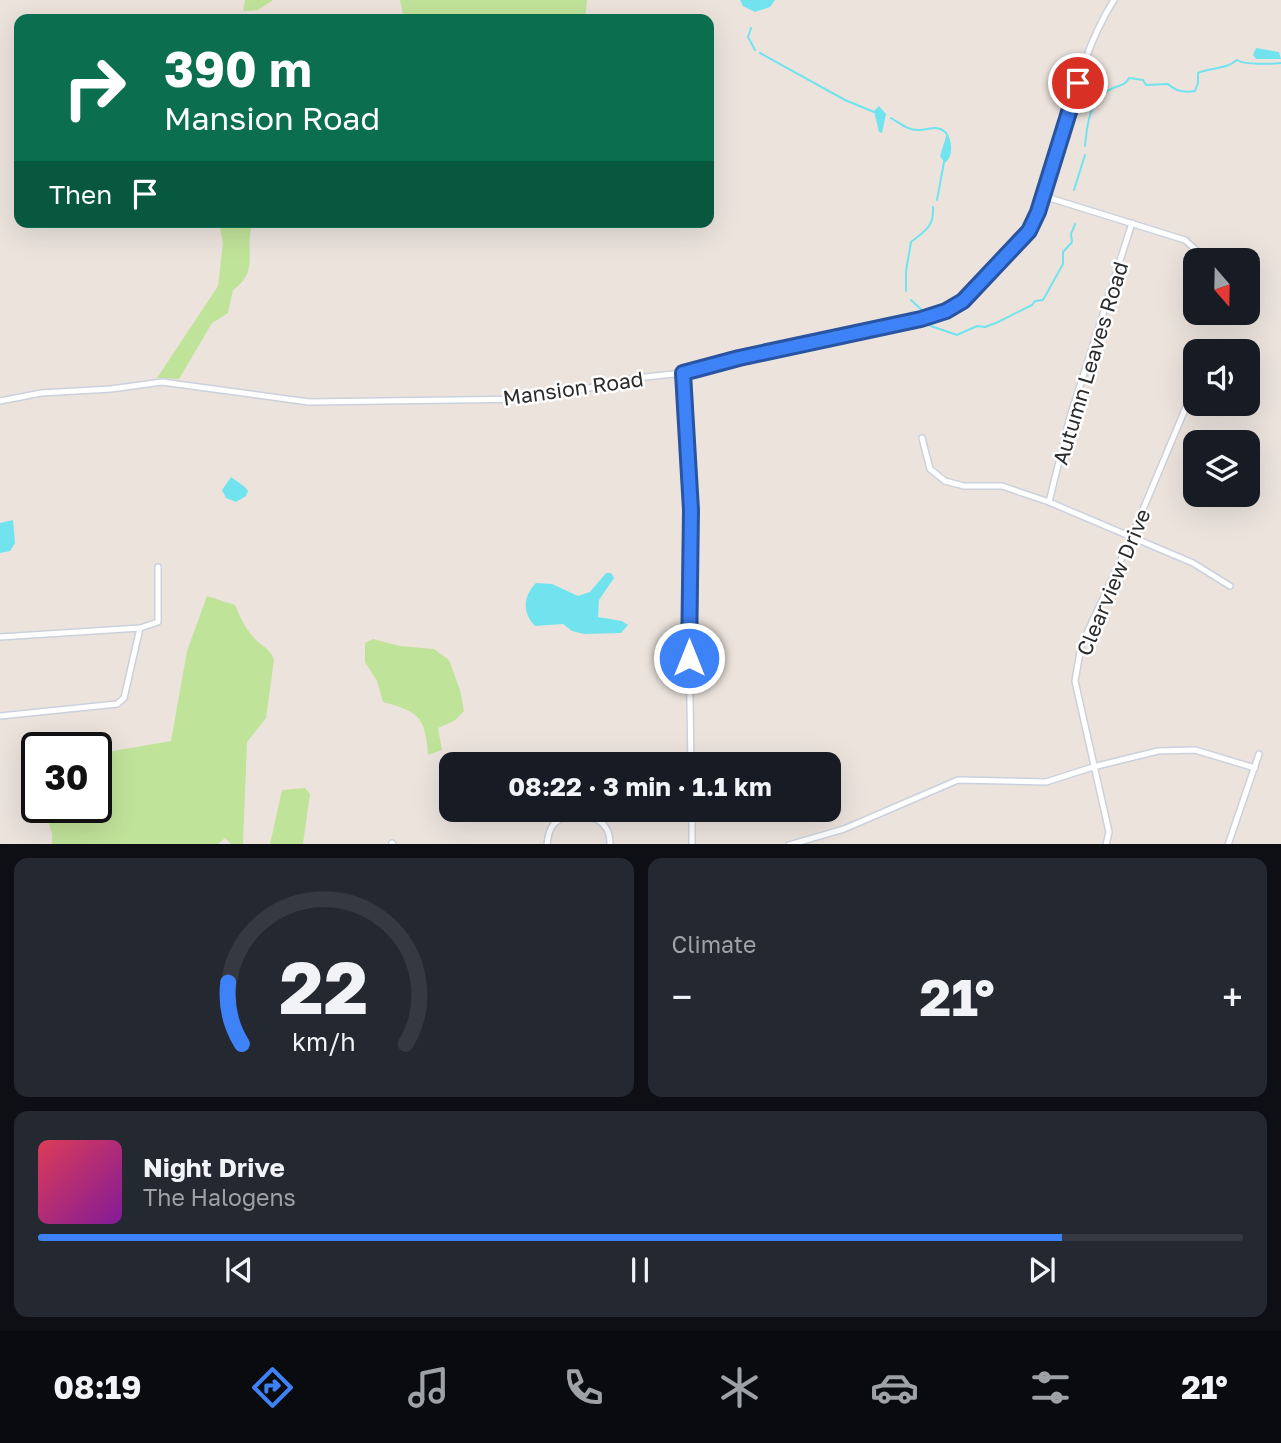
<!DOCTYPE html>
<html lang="en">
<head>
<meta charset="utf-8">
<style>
	body { margin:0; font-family:"Golos Text",sans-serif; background:#242831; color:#f1f3f6; height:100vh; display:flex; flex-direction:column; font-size:26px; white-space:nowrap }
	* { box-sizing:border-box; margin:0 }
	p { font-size:23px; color:#9ea1a6 }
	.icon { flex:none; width:38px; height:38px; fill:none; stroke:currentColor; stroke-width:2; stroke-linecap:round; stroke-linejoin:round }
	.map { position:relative; height:844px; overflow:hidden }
	.details { display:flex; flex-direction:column; gap:14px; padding:14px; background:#0d0f14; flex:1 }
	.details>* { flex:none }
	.hud { position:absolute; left:14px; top:14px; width:700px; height:214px; border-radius:14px; box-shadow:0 7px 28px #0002; background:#0b6e4f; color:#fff; overflow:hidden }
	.needle { width:46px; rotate:160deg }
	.buttons { position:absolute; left:1183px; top:248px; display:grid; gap:14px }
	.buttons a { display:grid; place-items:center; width:77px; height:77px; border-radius:14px; background:#171b24; box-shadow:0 7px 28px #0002; font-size:35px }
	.speed { position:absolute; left:21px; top:732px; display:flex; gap:14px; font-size:35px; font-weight:700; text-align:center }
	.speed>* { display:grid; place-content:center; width:91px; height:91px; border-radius:50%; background:#171b24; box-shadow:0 7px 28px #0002; line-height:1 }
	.speed .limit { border:4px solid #111; border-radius:10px; background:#fff; color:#111 }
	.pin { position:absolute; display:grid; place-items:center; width:60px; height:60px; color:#fff; margin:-30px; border:4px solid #fff; border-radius:50%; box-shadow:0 2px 7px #0007 }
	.me { position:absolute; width:77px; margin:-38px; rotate:0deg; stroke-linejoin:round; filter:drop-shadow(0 0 5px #0008) }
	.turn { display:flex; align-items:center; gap:24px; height:147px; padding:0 35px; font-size:32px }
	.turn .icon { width:91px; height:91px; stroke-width:2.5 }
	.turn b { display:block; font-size:49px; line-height:60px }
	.then { display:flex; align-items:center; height:66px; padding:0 35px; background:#0003; gap:14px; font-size:26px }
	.big { font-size:52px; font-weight:700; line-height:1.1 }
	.details .tile { flex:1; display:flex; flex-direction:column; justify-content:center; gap:10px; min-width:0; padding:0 24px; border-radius:14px; background:#242831 }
	.details .dial { align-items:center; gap:0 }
	.dial svg { height:182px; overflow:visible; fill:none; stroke:#363941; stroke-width:7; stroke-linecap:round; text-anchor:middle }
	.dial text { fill:#f1f3f6; stroke:none }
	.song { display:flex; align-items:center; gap:21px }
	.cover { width:84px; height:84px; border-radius:10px; background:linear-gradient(135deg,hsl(350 70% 55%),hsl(290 70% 35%)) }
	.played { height:7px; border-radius:4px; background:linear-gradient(90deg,#3e82f8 85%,#363941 85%) }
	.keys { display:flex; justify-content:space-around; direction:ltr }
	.heat { display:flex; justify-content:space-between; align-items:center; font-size:38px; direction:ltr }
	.details .tiles { flex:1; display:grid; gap:14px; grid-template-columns:1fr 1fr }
	.tile:last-child { grid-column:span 2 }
	.trip { position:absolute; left:439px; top:752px; width:402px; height:70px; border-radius:14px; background:#171b24; box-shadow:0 7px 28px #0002; font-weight:700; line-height:70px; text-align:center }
	.tabs { display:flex; height:112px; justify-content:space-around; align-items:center; background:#090b0e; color:#9ea1a6 }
	.tabs .icon { width:49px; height:49px }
	.tabs .active { color:#3e82f8 }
	.tabs b { font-size:32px; color:#f1f3f6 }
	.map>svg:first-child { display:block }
	.green { fill:#c0e39a }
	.water { fill:#71e3ee }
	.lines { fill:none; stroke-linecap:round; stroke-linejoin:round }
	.stream { stroke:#71e3ee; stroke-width:2 }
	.street-casing { stroke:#cbd1dc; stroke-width:8 }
	.street { stroke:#fff; stroke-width:5 }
	.route-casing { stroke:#2854a1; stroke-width:18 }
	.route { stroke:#3e82f8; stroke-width:12 }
	.labels { text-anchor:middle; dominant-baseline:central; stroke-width:5; stroke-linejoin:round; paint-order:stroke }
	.street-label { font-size:21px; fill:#2b2b2b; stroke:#fff }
</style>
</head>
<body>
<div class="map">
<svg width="1281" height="845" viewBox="0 0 1281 845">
	<rect width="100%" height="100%" fill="#ece3dd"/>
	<path class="green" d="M245,0H273L258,10L243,11Z
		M400,0H587L585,19H404Z
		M213,222H253C243,250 261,270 233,290L228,313L212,323L179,379L157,378L218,286L223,243L220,228Z
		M207,596L235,605C240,617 246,630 256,640C263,647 271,649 274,660L266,718L247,742L243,844H231L225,838L217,845L52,844V834L44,807H96V754L171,741L187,651Z
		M373,639L400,646L434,649L449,660L460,690L464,711L454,721L438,728L442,750L428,755C425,716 419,712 383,702L377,681L365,662V643Z
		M305,788L310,794L303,844H270L282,790Z"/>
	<path class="water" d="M740,0H775L770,7L755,12L743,6Z
		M1256,48L1279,52L1281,59H1256L1253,55Z
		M879,106L886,114L882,133L879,132L874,111Z
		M946,131C952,140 954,156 945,163L940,156L946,137Z
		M231,477L245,487L248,491L246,496L236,502L226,498L222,490Z
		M13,520L15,543L10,551L0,553V523Z
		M606,573H611L614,578L599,600L598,617L622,621L628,625L621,633L584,634L572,631L563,624L535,626C522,613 523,596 536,583L552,584L578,596L590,592Z"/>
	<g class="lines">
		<path class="stream" d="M751,28L748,37L755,50
			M760,53L845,100L874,112
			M891,118C900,123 907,130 918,130C929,130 938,124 946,133
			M1085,146C1087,125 1089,99 1111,89C1119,85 1125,86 1129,78L1143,80L1146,85L1168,84C1175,91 1184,93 1195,91L1198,83V73C1211,67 1225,70 1237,60C1244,65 1272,64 1281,63
			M1074,190L1085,155
			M937,200L944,162
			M906,291V271L911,242C925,231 934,227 933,207
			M911,300L924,312
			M926,321L931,326L957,335L977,326L985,327L996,323L1032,305L1035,301L1043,300L1063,264V252L1072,242L1071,234L1075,224"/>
		<g class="street-casing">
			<path id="street" d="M1043,196L1185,240L1208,261
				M683,373L691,510L689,639L691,765
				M0,401L41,393L111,389L162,382L309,402L526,399L560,394L636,378L683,373L739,358L935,315C968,302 1014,256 1032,226C1066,153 1070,69 1114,0
				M922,438L930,469L945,481L964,486H1002L1049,502L1193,563L1230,586
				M1049,502L1070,417L1132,223
				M0,637L140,628L158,622V567
				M0,716L117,704L124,698L140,628
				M392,843L393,845
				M547,845C548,835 550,825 559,820C571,812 598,814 606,828C609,832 610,839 610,845
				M692,845V810
				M789,845L844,829L958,780L1046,782L1093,767L1158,751L1195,750L1255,768
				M1106,845L1109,832L1075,681L1081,646L1131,538L1186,407
				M1228,845L1259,754"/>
		</g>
		<use href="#street" class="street"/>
	</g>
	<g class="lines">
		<g class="route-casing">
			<path id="route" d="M689,658L691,510L683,373L739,358L921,319L946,311L963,301L1029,231L1038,212L1078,83"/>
		</g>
		<use href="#route" class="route"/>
	</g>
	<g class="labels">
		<g class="street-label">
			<text transform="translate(1090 363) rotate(-73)">Autumn Leaves Road</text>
			<text transform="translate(573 388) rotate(-8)">Mansion Road</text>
			<text transform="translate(1113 582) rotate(-67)">Clearview Drive</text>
		</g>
	</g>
</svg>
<div class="buttons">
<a><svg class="needle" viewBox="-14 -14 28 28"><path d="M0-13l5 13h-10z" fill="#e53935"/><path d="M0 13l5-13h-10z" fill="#9ea1a6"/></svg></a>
<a><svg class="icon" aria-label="sound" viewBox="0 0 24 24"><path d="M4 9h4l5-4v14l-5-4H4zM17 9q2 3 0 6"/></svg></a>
<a><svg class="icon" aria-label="layers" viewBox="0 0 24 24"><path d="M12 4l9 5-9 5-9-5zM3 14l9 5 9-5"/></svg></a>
</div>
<div class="speed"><div class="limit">30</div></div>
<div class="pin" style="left:1078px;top:83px;background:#d93025"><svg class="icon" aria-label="arrive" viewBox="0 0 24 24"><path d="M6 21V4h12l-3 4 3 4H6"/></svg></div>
<svg class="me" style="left:689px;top:658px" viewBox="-20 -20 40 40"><circle r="17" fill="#3e82f8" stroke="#fff" stroke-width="3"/><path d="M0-11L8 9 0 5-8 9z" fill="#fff"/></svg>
<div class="trip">08:22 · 3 min · 1.1 km</div>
<div class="hud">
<div class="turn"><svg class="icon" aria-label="right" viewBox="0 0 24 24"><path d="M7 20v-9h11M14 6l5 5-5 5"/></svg><div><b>390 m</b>Mansion Road</div></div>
<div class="then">Then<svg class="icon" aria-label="arrive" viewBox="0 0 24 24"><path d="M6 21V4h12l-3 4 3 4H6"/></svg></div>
</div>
</div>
<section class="details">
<div class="tiles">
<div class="tile dial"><svg viewBox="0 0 100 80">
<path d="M14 69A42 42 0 1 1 86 69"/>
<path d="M14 69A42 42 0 0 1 8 42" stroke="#3e82f8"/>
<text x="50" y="56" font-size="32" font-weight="700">22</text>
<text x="50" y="72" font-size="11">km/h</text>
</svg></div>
<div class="tile"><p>Climate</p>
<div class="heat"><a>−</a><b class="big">21°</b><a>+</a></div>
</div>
<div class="tile">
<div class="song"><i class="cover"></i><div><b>Night Drive</b><p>The Halogens</p></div></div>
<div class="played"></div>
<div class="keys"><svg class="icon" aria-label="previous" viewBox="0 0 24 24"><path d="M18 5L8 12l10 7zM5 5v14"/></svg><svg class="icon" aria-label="pause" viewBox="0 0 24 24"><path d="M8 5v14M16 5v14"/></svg><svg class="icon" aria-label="next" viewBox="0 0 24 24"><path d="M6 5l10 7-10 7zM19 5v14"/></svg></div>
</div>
</div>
</section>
<nav class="tabs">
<b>08:19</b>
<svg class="icon active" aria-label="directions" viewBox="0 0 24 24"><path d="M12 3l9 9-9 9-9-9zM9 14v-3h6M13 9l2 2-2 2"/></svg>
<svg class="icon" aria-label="music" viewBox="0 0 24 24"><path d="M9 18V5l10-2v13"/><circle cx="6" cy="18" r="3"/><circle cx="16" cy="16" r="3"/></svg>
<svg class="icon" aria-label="phone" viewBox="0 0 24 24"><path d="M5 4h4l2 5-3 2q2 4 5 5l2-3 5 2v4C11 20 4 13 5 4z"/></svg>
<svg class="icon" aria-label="climate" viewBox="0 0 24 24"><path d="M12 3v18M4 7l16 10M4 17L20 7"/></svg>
<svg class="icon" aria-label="car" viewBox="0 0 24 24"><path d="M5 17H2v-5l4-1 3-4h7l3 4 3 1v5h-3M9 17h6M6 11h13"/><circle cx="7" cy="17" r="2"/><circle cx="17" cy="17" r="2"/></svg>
<svg class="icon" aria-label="filters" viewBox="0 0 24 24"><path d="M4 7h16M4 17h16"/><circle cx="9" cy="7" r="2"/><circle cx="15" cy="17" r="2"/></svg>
<b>21°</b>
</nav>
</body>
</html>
